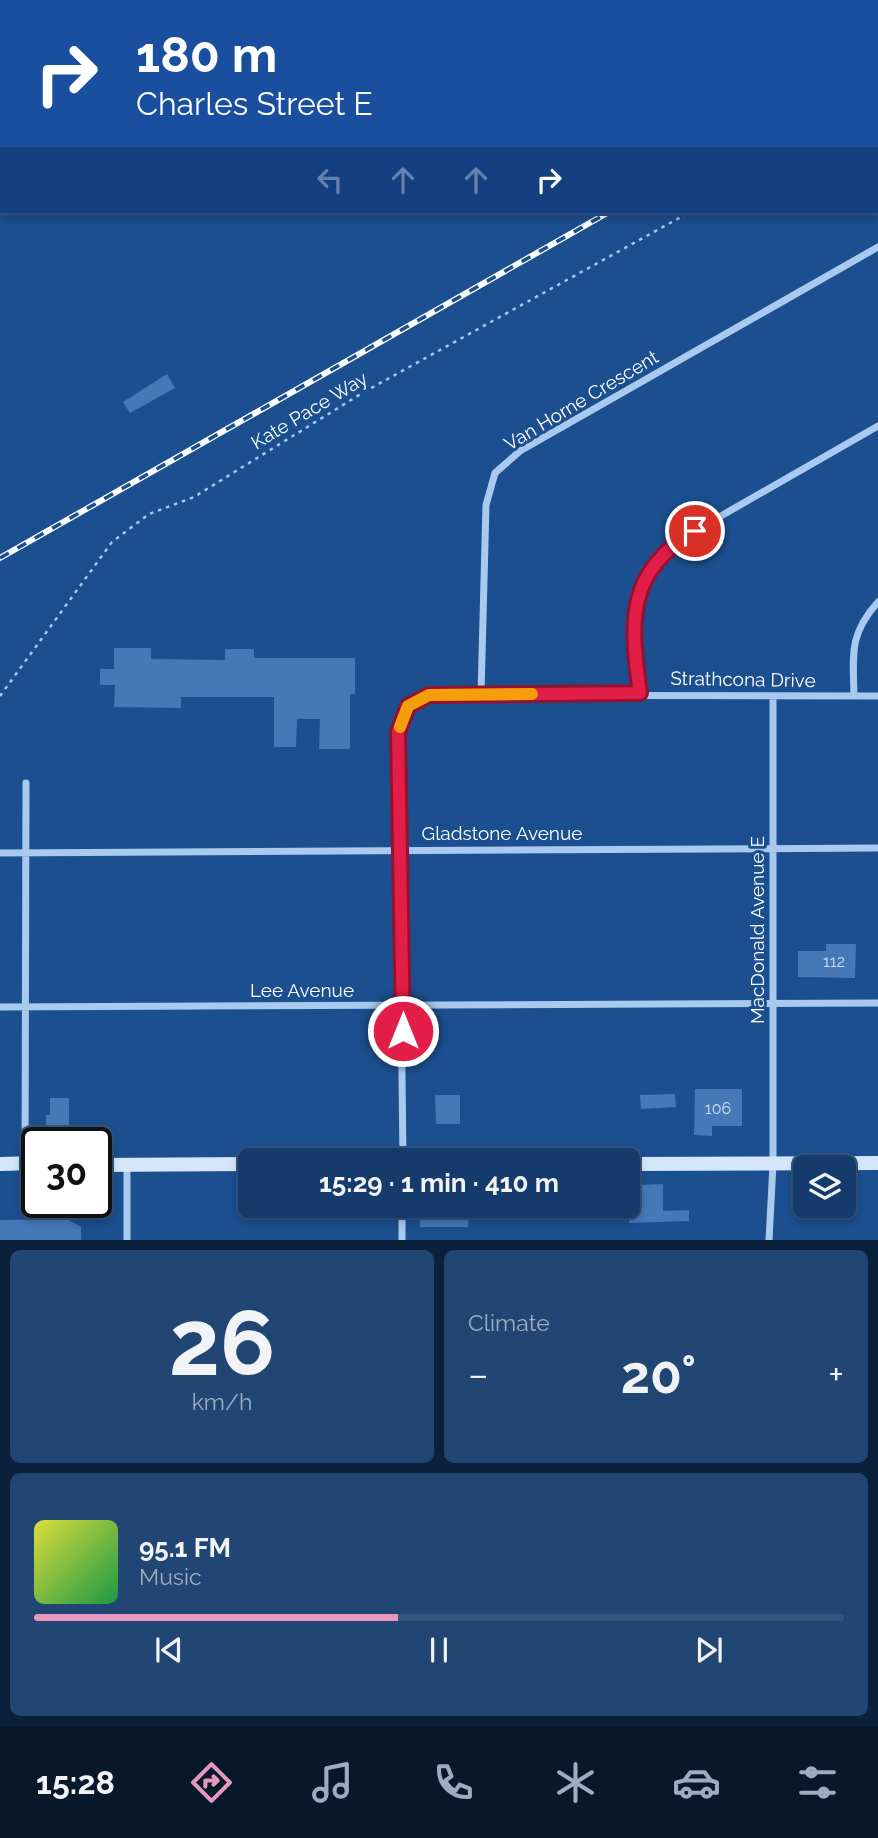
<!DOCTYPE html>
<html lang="en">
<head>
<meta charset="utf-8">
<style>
	body { margin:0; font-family:Raleway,sans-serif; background:#214673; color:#f1f3f6; height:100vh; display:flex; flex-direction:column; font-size:26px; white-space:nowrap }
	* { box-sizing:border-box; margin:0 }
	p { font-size:23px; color:#9dadc1 }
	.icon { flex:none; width:38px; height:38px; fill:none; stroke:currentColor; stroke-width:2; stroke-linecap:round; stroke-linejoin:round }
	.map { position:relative; height:1240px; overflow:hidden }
	.drawer { display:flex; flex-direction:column; gap:10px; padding:10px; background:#0b203b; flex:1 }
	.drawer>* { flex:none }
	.banner { position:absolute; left:0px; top:0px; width:878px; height:214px; box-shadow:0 4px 10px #0003,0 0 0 2px #33557e; background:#1a4fa0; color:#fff; overflow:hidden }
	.fabs { position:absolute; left:793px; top:1155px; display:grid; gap:14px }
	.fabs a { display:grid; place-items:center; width:63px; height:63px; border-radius:10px; background:#143b6b; box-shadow:0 4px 10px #0003,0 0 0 2px #33557e; font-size:35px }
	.speed { position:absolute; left:21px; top:1127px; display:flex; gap:14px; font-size:35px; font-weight:700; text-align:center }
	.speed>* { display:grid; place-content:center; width:91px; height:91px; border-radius:50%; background:#143b6b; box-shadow:0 4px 10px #0003,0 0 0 2px #33557e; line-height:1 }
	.speed .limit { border:4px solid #111; border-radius:10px; background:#fff; color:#111 }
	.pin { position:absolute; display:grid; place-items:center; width:60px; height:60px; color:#fff; margin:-30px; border:4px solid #fff; border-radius:50%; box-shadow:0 2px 7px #0007 }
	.me { position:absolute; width:77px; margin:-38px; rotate:0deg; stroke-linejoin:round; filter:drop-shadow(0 0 5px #0008) }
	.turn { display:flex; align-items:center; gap:24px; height:147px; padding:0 21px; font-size:32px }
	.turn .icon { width:91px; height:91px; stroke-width:2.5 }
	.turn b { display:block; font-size:49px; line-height:60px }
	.lanes { display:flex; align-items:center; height:66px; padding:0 21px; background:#0003; justify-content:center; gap:35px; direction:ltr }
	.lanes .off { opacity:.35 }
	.big { font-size:52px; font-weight:700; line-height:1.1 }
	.drawer .card { flex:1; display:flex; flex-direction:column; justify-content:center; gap:10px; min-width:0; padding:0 24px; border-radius:10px; background:#214673 }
	.drawer .dial { align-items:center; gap:0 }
	.dial b { font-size:91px; line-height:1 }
	.song { display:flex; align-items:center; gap:21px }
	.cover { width:84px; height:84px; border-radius:10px; background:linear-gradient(135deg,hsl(60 70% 55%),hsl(140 70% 35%)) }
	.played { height:7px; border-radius:4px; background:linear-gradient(90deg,#e797bd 45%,#33557e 45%) }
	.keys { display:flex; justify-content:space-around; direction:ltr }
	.heat { display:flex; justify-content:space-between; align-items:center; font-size:38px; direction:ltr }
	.drawer .tiles { flex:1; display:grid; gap:10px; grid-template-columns:1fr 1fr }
	.card:last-child { grid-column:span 2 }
	.trip { position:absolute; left:238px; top:1148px; width:402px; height:70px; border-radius:10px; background:#143b6b; box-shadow:0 4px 10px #0003,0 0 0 2px #33557e; font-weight:700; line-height:70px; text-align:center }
	.menu { display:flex; height:112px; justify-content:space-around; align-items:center; background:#08182b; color:#9dadc1 }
	.menu .icon { width:49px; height:49px }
	.menu .current { color:#e797bd }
	.menu b { font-size:32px; color:#f1f3f6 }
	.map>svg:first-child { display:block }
	.green { fill:#2e69ad }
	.building { fill:#4478b7 }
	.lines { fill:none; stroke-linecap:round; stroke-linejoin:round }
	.path { stroke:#a9c9ee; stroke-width:2.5; stroke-dasharray:3.5 5; stroke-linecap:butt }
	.minor { stroke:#a9c9ee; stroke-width:7 }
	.secondary { stroke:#d6e6fa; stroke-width:14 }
	.rail-casing { stroke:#fff; stroke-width:6 }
	.rail { stroke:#1b4f8f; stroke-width:3.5; stroke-dasharray:10; stroke-linecap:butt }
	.route-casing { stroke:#92132f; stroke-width:18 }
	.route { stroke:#e11d48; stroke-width:12 }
	.slow { stroke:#f59e0b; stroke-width:12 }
	.labels { text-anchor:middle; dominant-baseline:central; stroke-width:6; stroke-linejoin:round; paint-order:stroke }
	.number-label { font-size:16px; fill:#d0dded }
	.street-label { font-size:19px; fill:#fff; stroke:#1b4f8f }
</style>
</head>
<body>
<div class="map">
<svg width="878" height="1240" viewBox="0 0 878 1240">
	<rect width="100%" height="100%" fill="#1b4f8f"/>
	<path class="green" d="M156,0H351L354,2H156Z"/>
	<path class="building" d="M167,374L175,388L130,413L123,402Z
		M114,648H151V659L225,660V649H254V658H355V694H350V749H319L320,719H297L296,747H274V697H181V708L114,707L115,685H100V669H114Z
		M826,944H856L855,978L798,977V951H826Z
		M695,1089H742V1126H712V1136L694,1135Z
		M675,1094L676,1107L641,1109L640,1095Z
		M435,1095H460V1124H436Z
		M50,1098H69V1143H46V1115H50Z
		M663,1184V1211L689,1210V1221L629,1223L628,1199H640V1185Z
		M275,1206H330V1219H275Z
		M420,1206H469L468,1227H420Z
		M527,1206H550L551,1215L527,1216Z
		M67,1219L81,1227V1240H0V1220Z"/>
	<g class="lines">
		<path class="path" d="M877,108L878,107
			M0,696L112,542L149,514L194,497L364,392L690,212"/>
		<path class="minor" d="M640,693C635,656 625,601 649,569C656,560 665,552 672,544L878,426
			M481,694L486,505L495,473L520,451L878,247
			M854,696C853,654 849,634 878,602
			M0,853L878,848
			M0,1007L878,1003
			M403,1160L398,732L408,706L429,695L878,696
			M25,1163L26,783
			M127,1165V1240
			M402,1240V1206
			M769,1240L773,1164V697"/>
		<path class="secondary" d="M0,1164L37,1163
			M628,1164L878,1163
			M96,1165L250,1164"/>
		<g class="rail-casing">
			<path id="rail" d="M877,56L878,55
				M0,558L609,212"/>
		</g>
		<use href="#rail" class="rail"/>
	</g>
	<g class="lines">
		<g class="route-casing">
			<path id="route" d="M403,1031L398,732L408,706L429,695L640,693C630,622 626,571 695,531"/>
		</g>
		<use href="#route" class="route"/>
		<path class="slow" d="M400,727L408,706L429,695L532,694"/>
	</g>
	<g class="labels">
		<g class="number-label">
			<text x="834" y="961">112</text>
			<text x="718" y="1108">106</text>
		</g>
		<g class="street-label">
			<text transform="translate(581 400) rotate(-31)">Van Horne Crescent</text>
			<text transform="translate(309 410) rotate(-31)">Kate Pace Way</text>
			<text transform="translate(743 679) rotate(1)">Strathcona Drive</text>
			<text x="502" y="833">Gladstone Avenue</text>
			<text transform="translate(757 930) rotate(-90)">MacDonald Avenue E</text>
			<text x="302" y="990">Lee Avenue</text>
		</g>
	</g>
</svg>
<div class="fabs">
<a><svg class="icon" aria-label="layers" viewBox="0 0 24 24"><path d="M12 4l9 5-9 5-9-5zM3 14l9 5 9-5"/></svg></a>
</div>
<div class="speed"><div class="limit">30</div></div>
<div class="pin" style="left:695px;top:531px;background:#d93025"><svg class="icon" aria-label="arrive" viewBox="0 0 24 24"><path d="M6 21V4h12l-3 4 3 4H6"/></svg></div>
<svg class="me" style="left:403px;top:1031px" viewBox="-20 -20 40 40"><circle r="17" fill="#e11d48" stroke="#fff" stroke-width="3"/><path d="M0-11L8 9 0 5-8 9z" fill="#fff"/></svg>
<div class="trip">15:29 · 1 min · 410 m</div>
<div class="banner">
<div class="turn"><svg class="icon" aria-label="right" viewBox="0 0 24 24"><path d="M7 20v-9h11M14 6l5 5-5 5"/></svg><div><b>180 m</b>Charles Street E</div></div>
<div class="lanes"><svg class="icon off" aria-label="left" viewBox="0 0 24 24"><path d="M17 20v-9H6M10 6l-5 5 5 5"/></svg><svg class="icon off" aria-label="ahead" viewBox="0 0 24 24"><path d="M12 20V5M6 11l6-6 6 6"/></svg><svg class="icon off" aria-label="ahead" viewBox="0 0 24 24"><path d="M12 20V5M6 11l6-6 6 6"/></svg><svg class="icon" aria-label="right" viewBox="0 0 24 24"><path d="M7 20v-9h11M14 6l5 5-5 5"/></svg></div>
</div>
</div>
<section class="drawer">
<div class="tiles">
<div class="card dial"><b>26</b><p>km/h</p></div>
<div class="card"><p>Climate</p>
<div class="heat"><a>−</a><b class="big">20°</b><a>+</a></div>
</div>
<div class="card">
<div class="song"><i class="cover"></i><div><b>95.1 FM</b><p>Music</p></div></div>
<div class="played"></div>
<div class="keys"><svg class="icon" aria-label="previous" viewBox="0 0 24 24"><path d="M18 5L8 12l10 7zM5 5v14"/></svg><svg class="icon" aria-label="pause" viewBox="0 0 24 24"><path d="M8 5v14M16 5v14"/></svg><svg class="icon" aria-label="next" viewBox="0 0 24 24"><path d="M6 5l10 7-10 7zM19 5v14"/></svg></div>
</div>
</div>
</section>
<nav class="menu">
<b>15:28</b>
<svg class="icon current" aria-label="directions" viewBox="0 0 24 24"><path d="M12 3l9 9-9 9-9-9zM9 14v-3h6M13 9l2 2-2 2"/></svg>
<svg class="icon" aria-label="music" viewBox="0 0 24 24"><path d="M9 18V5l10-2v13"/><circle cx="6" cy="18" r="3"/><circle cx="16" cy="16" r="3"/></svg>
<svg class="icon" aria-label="phone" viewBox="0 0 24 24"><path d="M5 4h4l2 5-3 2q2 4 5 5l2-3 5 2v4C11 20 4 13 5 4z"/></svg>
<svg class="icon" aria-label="climate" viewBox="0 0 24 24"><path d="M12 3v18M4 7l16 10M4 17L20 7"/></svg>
<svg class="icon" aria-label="car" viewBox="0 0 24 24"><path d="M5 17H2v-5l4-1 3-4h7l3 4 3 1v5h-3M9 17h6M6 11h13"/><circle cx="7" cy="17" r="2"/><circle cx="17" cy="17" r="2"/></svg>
<svg class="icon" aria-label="filters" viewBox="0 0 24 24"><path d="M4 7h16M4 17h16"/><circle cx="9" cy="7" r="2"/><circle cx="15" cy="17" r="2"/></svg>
</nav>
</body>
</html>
